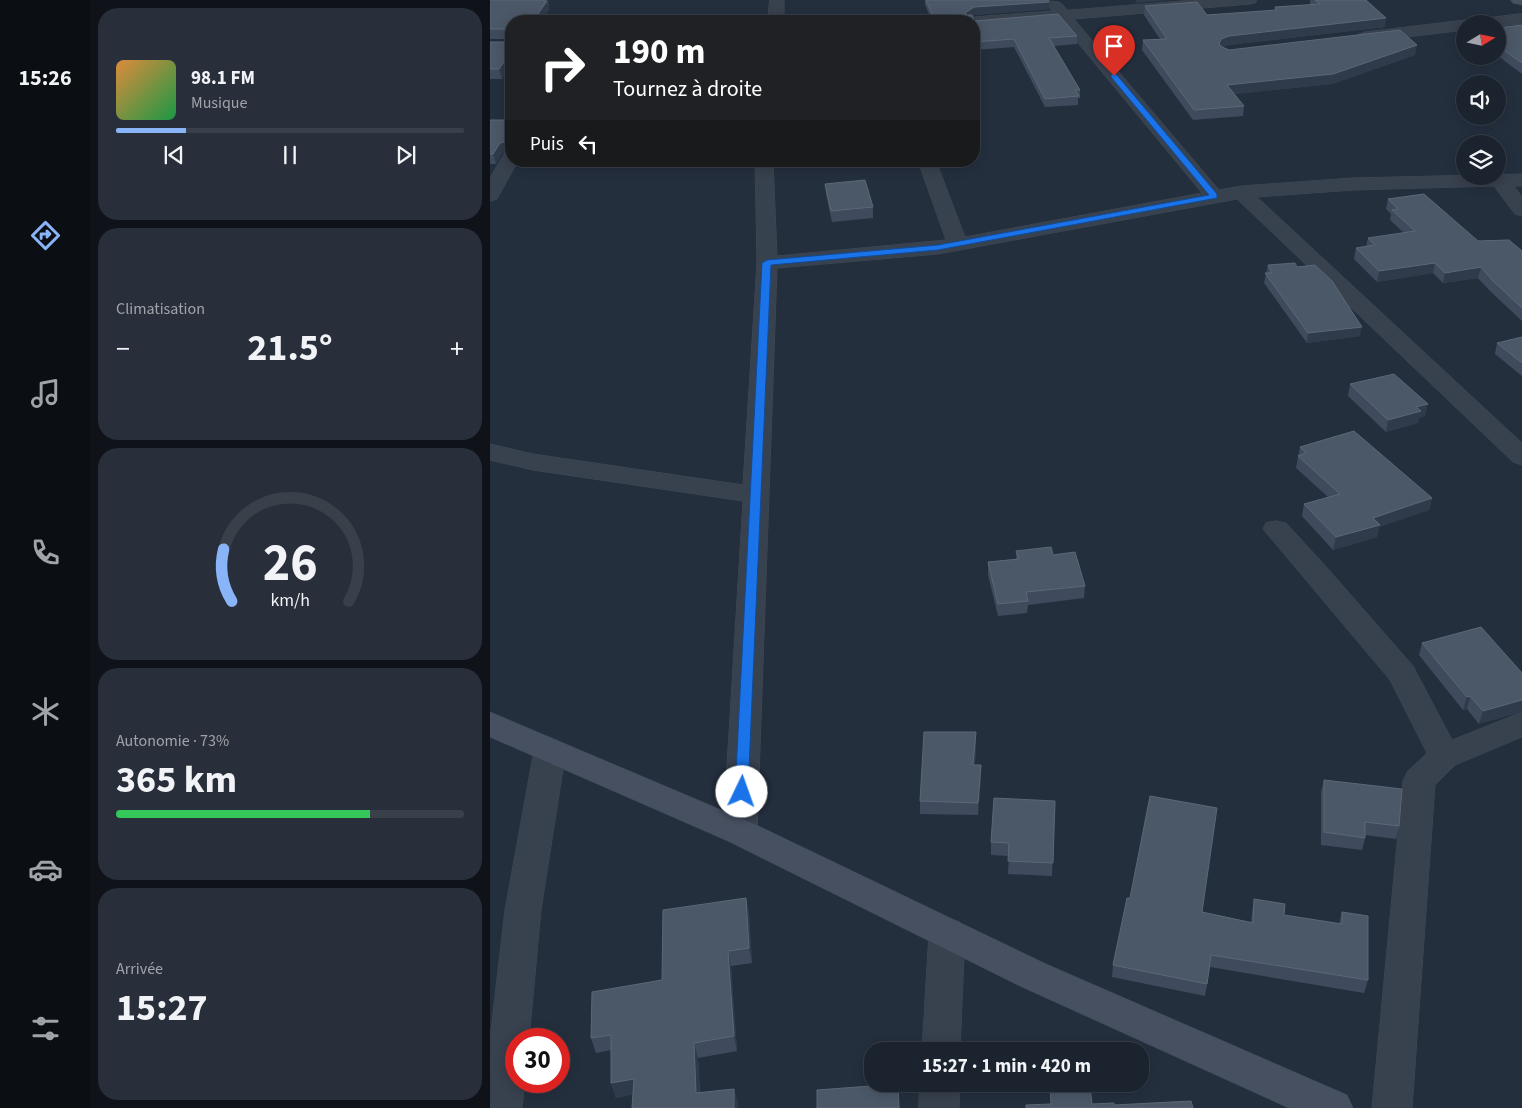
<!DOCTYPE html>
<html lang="fr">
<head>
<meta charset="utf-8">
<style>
	body { margin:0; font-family:"Source Sans 3",sans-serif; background:#282f3a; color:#f1f3f6; height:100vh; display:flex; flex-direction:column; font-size:19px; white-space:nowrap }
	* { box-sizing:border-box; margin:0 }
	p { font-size:16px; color:#a0a4aa }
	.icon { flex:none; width:28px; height:28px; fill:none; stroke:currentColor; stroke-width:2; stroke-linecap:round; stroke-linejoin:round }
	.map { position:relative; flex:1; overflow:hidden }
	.panel { display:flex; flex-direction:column; gap:8px; padding:8px; background:#0f1319; width:400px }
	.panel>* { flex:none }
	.banner { position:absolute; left:15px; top:15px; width:475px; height:152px; border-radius:20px; box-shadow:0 2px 12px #0003,0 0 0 1px #39404a; background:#202124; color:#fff; overflow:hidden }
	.needle { width:32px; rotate:80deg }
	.tools { position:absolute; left:966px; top:15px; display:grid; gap:10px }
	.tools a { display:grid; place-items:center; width:50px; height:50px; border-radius:50%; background:#1b232e; box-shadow:0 2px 12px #0003,0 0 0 1px #39404a; font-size:25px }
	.speed { position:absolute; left:15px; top:1028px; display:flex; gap:10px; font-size:25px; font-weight:700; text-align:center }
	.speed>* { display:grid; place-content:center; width:65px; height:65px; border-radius:50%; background:#1b232e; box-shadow:0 2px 12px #0003,0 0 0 1px #39404a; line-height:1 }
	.speed .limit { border:8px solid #d22; background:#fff; color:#111 }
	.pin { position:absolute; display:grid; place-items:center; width:42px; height:42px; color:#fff; margin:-51px -21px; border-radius:50% 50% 50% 0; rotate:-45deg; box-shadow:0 0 5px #0007 }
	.pin .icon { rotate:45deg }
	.me { position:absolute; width:55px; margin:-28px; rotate:3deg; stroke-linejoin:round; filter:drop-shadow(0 0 4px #0008) }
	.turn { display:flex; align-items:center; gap:18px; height:105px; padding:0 25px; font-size:22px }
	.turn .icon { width:65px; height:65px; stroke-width:2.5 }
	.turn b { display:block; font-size:35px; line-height:42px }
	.then { display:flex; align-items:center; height:48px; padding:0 25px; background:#0003; gap:10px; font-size:19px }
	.big { font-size:38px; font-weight:700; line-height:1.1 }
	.panel .tile { flex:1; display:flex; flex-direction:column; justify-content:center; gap:8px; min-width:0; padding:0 18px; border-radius:20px; background:#282f3a }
	.panel .dial { align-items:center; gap:0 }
	.dial svg { height:130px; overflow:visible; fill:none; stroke:#39404a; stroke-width:7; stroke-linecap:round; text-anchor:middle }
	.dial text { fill:#f1f3f6; stroke:none }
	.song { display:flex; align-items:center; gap:15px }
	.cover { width:60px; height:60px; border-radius:8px; background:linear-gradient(135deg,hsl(30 70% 55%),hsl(140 70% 35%)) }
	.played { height:5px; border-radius:2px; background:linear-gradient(90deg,#8ab4f8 20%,#39404a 20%) }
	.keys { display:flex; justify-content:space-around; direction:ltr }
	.heat { display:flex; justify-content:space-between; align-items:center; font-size:28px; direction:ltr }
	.charge { height:8px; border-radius:4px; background:linear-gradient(90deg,#34c759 73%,#39404a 0) }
	.trip { position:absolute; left:374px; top:1042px; width:285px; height:50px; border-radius:20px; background:#1b232e; box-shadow:0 2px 12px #0003,0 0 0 1px #39404a; font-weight:700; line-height:50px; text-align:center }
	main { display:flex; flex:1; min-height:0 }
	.tab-bar { display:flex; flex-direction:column; width:90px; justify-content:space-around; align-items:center; background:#0b0e12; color:#a0a4aa }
	.tab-bar .icon { width:35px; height:35px }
	.tab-bar .selected { color:#8ab4f8 }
	.tab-bar b { font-size:22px; color:#f1f3f6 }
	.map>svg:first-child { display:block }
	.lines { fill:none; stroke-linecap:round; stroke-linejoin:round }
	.street-casing { stroke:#414a57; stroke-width:1 }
	.secondary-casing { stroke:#414a57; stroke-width:1 }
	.street { fill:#38414e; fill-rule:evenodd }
	.secondary { fill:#465061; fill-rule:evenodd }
	.wall { fill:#3f4b5c }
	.shaded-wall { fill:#2f3b4b }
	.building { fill:#4b5868; stroke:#5c6777 }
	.route { fill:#1a73e8; stroke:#114b97 }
</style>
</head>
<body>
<main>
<nav class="tab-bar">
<b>15:26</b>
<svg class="icon selected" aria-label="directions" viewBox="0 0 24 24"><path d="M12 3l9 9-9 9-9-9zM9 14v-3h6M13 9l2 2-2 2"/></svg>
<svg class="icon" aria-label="music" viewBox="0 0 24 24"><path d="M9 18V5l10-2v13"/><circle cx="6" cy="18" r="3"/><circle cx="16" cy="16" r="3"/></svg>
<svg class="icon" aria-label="phone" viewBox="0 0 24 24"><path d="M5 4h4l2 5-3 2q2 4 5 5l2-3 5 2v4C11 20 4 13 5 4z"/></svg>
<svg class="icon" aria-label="climate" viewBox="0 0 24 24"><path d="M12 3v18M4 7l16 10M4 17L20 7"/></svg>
<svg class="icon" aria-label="car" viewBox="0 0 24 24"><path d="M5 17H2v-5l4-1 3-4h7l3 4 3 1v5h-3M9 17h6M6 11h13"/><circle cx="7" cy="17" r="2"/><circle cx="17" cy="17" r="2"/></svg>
<svg class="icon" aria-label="filters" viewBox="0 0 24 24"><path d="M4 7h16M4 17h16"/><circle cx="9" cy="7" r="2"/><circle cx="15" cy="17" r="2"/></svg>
</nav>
<section class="panel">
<div class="tile">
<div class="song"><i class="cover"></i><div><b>98.1 FM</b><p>Musique</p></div></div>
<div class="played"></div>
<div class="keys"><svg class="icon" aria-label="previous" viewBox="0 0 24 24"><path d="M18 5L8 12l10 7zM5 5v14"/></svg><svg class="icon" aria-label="pause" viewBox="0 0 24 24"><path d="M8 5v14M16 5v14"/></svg><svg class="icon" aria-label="next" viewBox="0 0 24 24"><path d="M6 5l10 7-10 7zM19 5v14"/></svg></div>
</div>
<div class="tile"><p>Climatisation</p>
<div class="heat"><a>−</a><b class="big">21.5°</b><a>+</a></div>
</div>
<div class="tile dial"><svg viewBox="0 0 100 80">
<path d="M14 69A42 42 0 1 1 86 69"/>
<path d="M14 69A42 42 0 0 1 9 37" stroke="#8ab4f8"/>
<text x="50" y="56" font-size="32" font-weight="700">26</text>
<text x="50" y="72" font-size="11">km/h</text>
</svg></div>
<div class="tile"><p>Autonomie · 73%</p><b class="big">365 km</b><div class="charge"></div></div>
<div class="tile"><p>Arrivée</p><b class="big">15:27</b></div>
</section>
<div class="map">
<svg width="1032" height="1108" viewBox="0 0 1032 1108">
	<rect width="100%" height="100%" fill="#242f3e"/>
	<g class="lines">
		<g class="street-casing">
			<path id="street" d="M280,0H294V21H278Z
				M704,0H767L765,3L760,4L584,19L729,190L751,186L863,178L1032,174V186H1024L1032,197V216L1025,214L1004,186L863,190L767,197L1032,443V465L1023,462L747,199L448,254L287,268L267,832L262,841L250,845L238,841L233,832L253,501L43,470L0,460V444L43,454L253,485L267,263L265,161H283L287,256L456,240L428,161H446L475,237L712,193L569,20L484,27V21H477L484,17L562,11L558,5L560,2C569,0 572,3 577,10Z
				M1032,14V24L1008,26V24H975V30L875,42L869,40L867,37L869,34L875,32L975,20L982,23L989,19Z
				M21,153V161H28L7,199L0,201V178L14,154Z
				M786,521L796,523L840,571L923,666L962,740L1032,712V737L965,765L945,785L922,1108H882L913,781L917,772L937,753L900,680L773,529L776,523Z
				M60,738L71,742L76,750L51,910L39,1039H26V1081H35L32,1108H0V1039L15,910L44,750L49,742Z
				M457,918L470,922L475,933L470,1051H432L439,933L444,922Z
				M430,1084H470L469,1108H429Z"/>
		</g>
		<g class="secondary-casing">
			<path id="secondary" d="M1021,0H1032V5L1023,3Z
				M0,712L262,823L556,964L857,1095L863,1108H799L530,986L238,841L0,737Z"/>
		</g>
		<use href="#street" class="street"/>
		<use href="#secondary" class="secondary"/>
	</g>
	<path class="wall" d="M0,0H58L59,6H58L59,10L51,21H21V65L12,79H0V42H20V39H0Z
		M435,0H562L559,2V9L484,15L482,16L484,21L587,36V44L564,46L590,90V98H588V105L555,107L524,47L484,50V21H442L435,5Z
		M820,0H876L895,27L738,45L732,47L739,50L925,55L842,84L744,94L754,106L753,116L703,120L652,50L653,40L670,39L654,15L655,6L717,15L784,10L785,7L820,5Z
		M1032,25V74L1008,56V28Z
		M0,120L21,151L12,153L6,164H0Z
		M335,184L383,207V218L342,222L336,194Z
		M898,199L988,241L1032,251V321L1000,291L988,278L953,283L943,273L887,282L864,259L866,248L876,247L878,238L914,233L900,220L901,214L896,209Z
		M778,265L807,267L870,336L817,343L774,283Z
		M1032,337V376L1005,354L1007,343Z
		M860,384L935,416L929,418L928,423L896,432L858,396Z
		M810,447L942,498L939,510L889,527L887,537L843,550L812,516L814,504L838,497L806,468Z
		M526,551L563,555L595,586L594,598L538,605L537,613L508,616L498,575V562L526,559Z
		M932,643L1032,673L989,724L977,709L973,710L929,655Z
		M486,745L485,765H491V778L488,815L430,814V801Z
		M834,780L909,826L906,839L875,835V838L872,850L831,845V792Z
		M565,801L562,876L518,874L519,856L501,855V842Z
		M256,898L259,913L262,963L241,966L247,1051L208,1058L210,1093L244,1089L248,1104L143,1094L126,1098L121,1083V1050L106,1053L101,1038L172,980Z
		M764,899L794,915L849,924L852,912L878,980L874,993L720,967L715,996L622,977L623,965L712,912L761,922L762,912Z"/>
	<path class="shaded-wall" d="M55,0H58L59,10L51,21H43Z
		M557,0H562L559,2V9L484,15L475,21V13L484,7Z
		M646,0H680L646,3Z
		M896,18L895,27L738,45L730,48L729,44L731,39L739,36Z
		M927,45L925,55L842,84L736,95L737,85Z
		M21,52V65L12,79L9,69Z
		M21,136V151L12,153L6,164L3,154L10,143Z
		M945,263L943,273L887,282L889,271Z
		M991,267L988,278L953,283L955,273Z
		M872,327L870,336L817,343L818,333Z
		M938,404L935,416L929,418L928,423L896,432L898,420L926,407Z
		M942,498L939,510L889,527L887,537L843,550L846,537L883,518Z
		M980,696L977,709L973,710L977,697Z
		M1032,700V712L989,724L993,711Z
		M486,732V745L484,777L483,765Z
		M491,765V778L488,815V803Z
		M256,898L259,913L262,963L259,948Z
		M238,951L241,966L247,1051L244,1036Z
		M204,1043L208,1058L210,1108L206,1093Z
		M144,1079L148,1093L126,1098L121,1083Z
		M244,1089L248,1104V1108H244Z"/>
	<path class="building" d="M0,0H55L54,1H57L43,21H21V52L9,69H0V42H20V29H0Z
		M436,0H558L559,2L484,7L475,13L477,15H482L484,21L568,14L587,36L559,38L590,90H585L589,96L555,99L524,39L484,42V21H445Z
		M825,0H876L896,18L739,36L731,39L729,44L732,47L739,50L910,30L927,45L843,74L737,85L754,106L704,110L653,40L677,39L655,6L707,2L717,15L787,10L785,7L830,4Z
		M1032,25V63L1008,46V28Z
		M0,120H21V136L18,141L10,143L3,154H0Z
		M375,180L383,207L341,211L335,184Z
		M934,194L988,241L1019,240L1032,251V308L1003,281L991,267L955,273L945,263L889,271L866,248L885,245L878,238L925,231L902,210L908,209L898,199Z
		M805,263L807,267L825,265L842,281L872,327L818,333L775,273H782L778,265Z
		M1032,337V363L1007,343Z
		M904,374L938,404L926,407L931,411L898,420L860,384Z
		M864,431L942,498L883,518L890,525L846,537L814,504L850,494L808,456L816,453L810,447Z
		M561,547L563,555L585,552L595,586L536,592L538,601L508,604L498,562L529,559L526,551Z
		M991,627L1032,673V700L993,711L980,696L977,697L932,643Z
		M434,732H486L483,765H491L488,803L430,801Z
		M834,780L912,789L909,826L875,822V838L834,832Z
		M660,796L727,808L712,912L763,923L764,899L795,904L794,915L852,924V912L878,916V980L721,955L717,984L623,965L637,898H640Z
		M504,798L565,801L563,863L518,861L519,843L501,842Z
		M256,898L259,948L238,951L244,1036L204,1043L206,1093L244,1089V1108H142L144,1079L121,1083V1035L101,1038L102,992L172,980L173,910Z
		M408,1084L409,1108H327V1090Z
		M600,1085L602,1104L624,1103V1105L701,1101L703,1108H536V1105L561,1104L560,1086Z"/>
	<path class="route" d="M621,74H626L727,194V198L448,250L281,265L258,792L256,796L252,797L247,796L245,792L272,263L277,260L448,245L719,195L621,77Z"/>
</svg>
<div class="tools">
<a><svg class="needle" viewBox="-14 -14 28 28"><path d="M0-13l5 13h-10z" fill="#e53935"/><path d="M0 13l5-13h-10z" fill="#a0a4aa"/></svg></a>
<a><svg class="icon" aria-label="sound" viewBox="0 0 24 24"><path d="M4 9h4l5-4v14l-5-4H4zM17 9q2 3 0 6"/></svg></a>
<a><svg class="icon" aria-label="layers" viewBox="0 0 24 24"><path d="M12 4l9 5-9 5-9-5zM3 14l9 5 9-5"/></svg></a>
</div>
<div class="speed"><div class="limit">30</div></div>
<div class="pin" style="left:624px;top:76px;background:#d93025"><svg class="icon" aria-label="arrive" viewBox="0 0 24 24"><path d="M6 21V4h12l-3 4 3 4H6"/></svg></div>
<svg class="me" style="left:252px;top:792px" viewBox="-20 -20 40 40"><circle r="19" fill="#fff"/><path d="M0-13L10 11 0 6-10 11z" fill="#1a73e8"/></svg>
<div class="trip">15:27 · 1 min · 420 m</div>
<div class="banner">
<div class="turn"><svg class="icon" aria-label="right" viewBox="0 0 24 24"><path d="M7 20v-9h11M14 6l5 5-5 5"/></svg><div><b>190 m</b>Tournez à droite</div></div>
<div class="then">Puis<svg class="icon" aria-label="left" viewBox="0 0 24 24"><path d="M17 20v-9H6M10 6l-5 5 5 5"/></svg></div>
</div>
</div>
</main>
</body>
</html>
